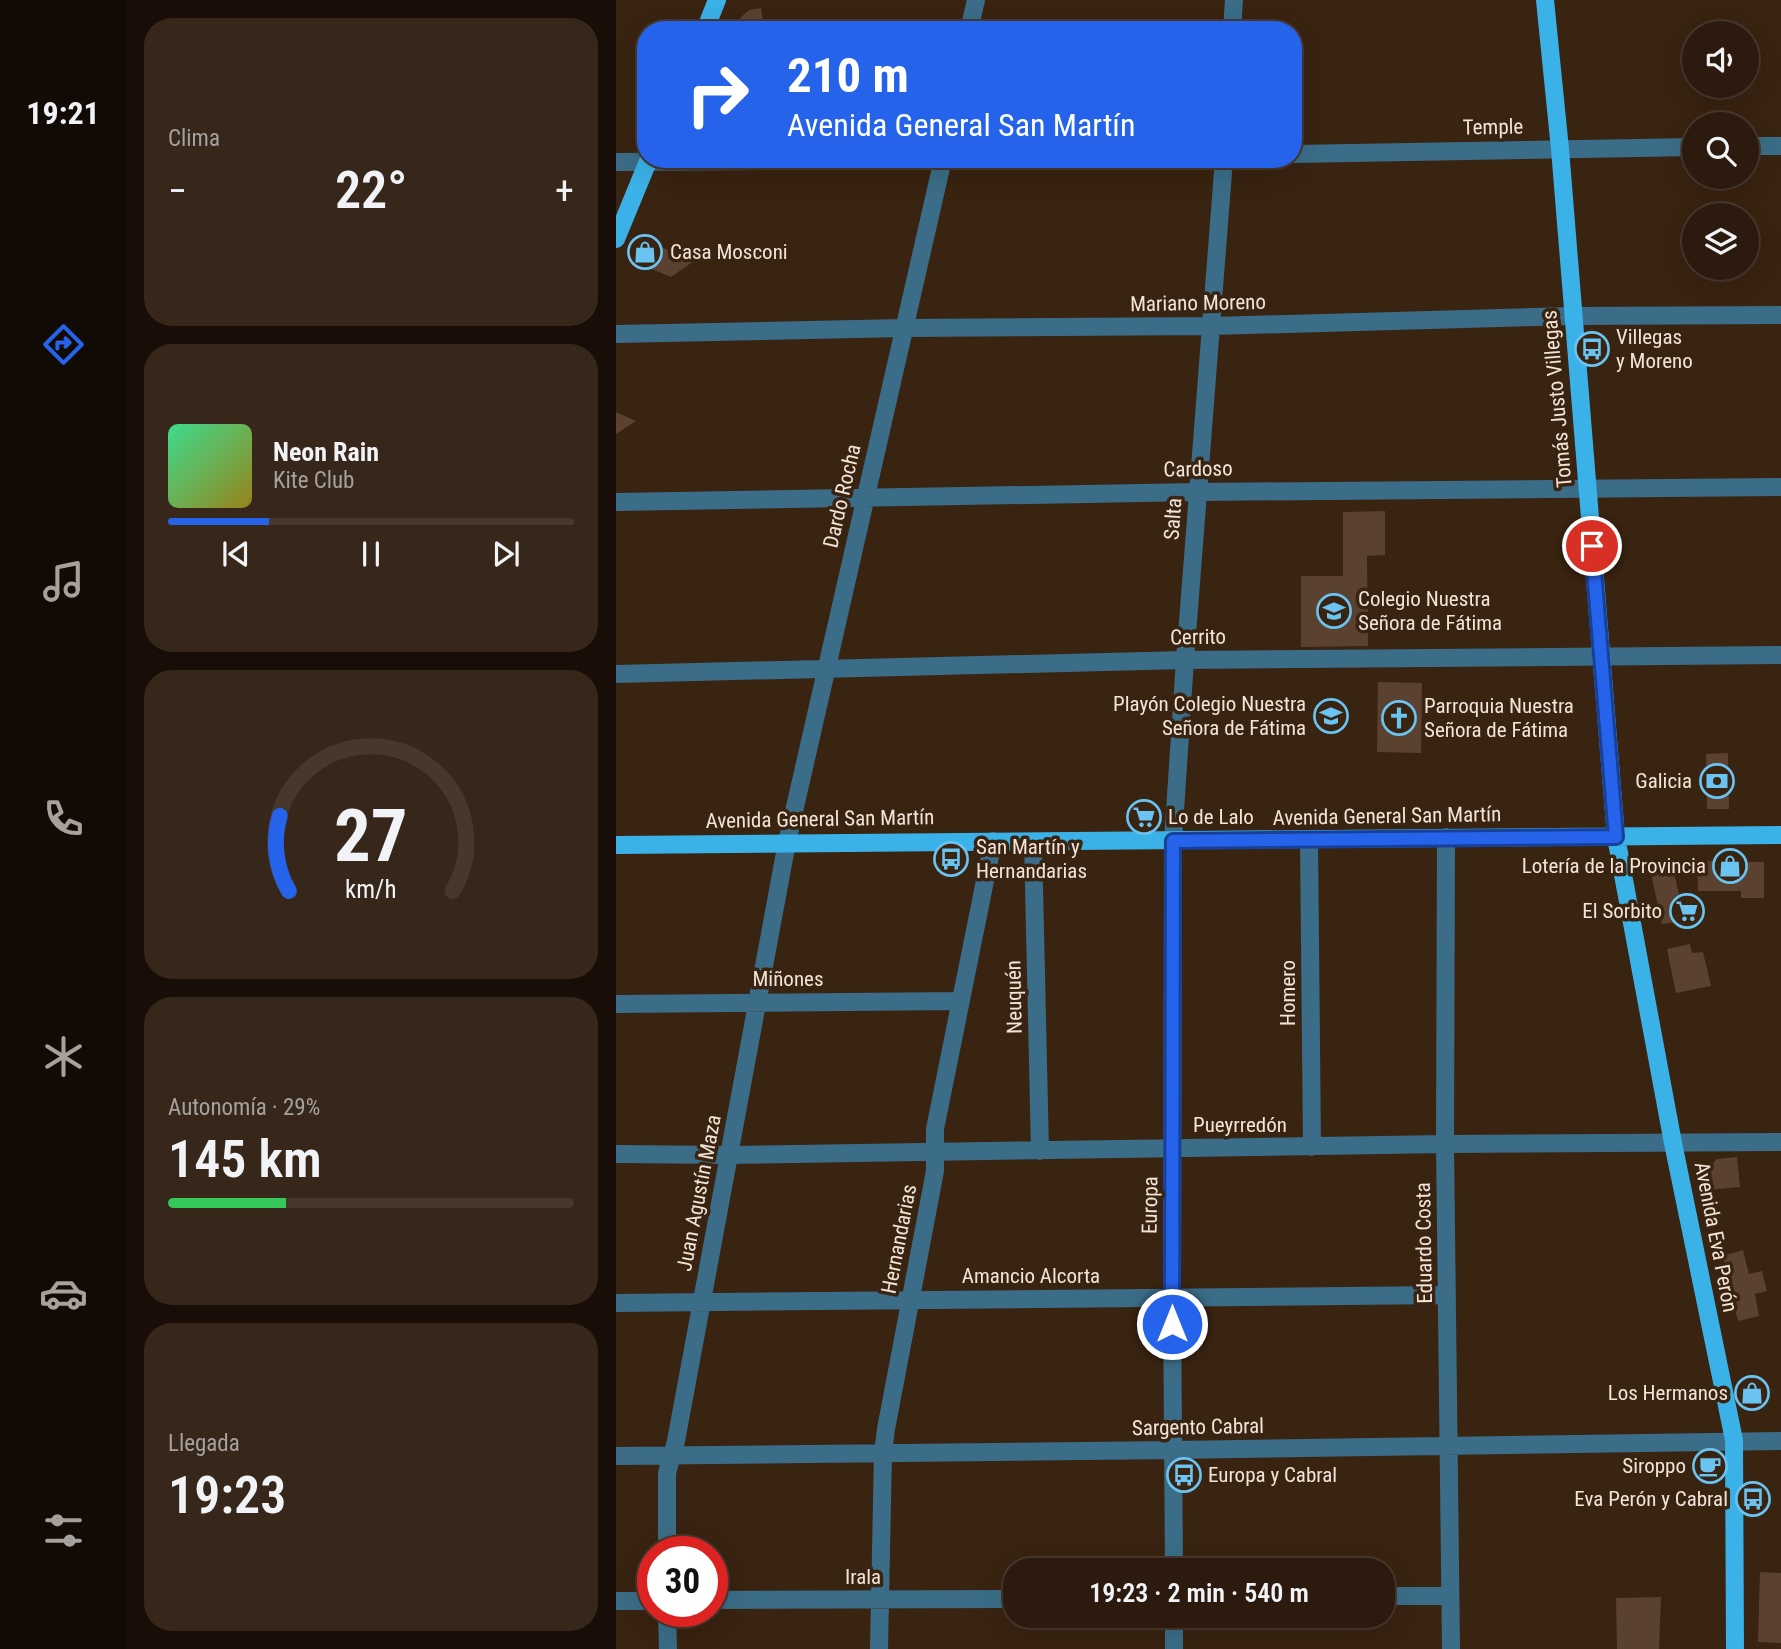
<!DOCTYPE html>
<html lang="es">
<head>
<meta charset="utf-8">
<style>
	body { margin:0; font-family:"Roboto Condensed",sans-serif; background:#37271b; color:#f1f3f6; height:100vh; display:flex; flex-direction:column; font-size:26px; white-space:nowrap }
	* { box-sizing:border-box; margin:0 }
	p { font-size:23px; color:#a6a19d }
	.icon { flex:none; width:38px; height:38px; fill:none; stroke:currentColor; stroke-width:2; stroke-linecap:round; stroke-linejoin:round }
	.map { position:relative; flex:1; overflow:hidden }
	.drawer { display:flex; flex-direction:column; gap:18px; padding:18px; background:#180e07; width:490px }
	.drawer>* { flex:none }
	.guide { position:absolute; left:21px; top:21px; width:665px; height:147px; border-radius:28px; box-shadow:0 7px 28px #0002,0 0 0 2px #47382e; background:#2563eb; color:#fff; overflow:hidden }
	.fabs { position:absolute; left:1066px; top:21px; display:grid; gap:14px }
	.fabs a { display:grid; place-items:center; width:77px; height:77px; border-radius:50%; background:#2b1a0d; box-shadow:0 7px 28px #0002,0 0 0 2px #47382e; font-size:35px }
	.speed { position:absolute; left:21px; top:1536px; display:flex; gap:14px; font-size:35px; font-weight:700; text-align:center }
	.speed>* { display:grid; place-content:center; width:91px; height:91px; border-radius:50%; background:#2b1a0d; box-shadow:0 7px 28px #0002,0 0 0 2px #47382e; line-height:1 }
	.speed .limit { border:10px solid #d22; background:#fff; color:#111 }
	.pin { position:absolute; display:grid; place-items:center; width:60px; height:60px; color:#fff; margin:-30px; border:4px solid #fff; border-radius:50%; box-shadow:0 2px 7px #0007 }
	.me { position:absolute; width:77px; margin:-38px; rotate:0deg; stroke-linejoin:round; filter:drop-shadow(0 0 5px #0008) }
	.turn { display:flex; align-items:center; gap:24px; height:147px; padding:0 35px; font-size:32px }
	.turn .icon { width:91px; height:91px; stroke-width:2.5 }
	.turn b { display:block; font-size:49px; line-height:60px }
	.big { font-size:52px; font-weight:600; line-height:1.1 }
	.drawer .tile { flex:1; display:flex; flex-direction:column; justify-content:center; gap:10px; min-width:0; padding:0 24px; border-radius:28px; background:#37271b }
	.drawer .dial { align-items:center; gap:0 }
	.dial svg { height:182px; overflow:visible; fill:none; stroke:#47382e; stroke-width:7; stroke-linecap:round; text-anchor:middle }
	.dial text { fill:#f1f3f6; stroke:none }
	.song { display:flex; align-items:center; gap:21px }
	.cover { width:84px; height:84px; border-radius:10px; background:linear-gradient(135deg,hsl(150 70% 55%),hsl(50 70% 35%)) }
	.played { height:7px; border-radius:4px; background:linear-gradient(90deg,#2563eb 25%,#47382e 25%) }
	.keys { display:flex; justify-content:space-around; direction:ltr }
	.heat { display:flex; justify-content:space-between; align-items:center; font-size:38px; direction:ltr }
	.charge { height:10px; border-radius:5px; background:linear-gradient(90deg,#34c759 29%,#47382e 0) }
	.trip { position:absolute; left:387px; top:1558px; width:392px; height:70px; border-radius:28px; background:#2b1a0d; box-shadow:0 7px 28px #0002,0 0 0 2px #47382e; font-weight:600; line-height:70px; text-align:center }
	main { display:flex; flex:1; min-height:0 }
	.menu { display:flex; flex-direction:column; width:126px; justify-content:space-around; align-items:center; background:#110a05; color:#a6a19d }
	.menu .icon { width:49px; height:49px }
	.menu .active { color:#2563eb }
	.menu b { font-size:32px; color:#f1f3f6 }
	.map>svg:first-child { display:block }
	.building { fill:#5b4230 }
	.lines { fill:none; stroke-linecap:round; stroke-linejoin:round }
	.minor { stroke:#3b6d88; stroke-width:18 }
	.major { stroke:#3ab1e7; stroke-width:18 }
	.route-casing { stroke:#184099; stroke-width:18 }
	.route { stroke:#2563eb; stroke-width:12 }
	.labels { text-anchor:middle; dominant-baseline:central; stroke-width:7; stroke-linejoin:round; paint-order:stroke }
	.street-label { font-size:21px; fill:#f3e3d8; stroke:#392311 }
	.poi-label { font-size:21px; fill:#f3e3d8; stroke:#392311; text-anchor:start }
</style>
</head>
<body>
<main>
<nav class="menu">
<b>19:21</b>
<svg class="icon active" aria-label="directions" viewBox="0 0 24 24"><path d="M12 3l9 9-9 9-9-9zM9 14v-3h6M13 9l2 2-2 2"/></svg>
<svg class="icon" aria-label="music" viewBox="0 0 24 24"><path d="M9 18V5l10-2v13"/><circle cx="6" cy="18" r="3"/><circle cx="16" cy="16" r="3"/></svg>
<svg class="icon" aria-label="phone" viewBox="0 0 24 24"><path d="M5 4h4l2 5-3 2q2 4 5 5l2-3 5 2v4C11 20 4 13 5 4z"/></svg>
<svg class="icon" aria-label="climate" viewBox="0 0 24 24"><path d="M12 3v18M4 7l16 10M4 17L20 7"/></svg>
<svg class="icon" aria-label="car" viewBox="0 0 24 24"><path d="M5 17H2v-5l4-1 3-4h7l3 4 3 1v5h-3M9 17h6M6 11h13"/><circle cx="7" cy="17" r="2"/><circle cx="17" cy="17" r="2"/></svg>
<svg class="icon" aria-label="filters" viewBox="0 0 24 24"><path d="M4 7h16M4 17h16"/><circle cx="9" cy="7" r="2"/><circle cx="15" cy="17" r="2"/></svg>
</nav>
<section class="drawer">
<div class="tile"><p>Clima</p>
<div class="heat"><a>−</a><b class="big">22°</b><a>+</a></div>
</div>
<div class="tile">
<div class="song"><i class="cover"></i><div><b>Neon Rain</b><p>Kite Club</p></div></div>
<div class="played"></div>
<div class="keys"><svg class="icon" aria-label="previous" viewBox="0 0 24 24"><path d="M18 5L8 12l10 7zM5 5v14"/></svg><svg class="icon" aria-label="pause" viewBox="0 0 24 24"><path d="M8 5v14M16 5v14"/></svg><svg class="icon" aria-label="next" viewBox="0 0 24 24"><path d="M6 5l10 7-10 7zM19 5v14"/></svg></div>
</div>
<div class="tile dial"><svg viewBox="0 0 100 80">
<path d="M14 69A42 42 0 1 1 86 69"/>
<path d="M14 69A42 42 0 0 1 10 36" stroke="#2563eb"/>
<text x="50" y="56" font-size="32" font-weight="700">27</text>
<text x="50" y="72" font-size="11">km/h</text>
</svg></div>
<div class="tile"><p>Autonomía · 29%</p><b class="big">145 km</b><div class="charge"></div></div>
<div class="tile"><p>Llegada</p><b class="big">19:23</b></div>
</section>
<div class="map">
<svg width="1165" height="1649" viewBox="0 0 1165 1649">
	<rect width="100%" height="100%" fill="#392311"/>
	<path class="building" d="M145,8L147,23L138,24L136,30H119L125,17L133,10Z
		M28,240L78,261L55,277L19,262Z
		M0,412L20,421L0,434Z
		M769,511V555L751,556L752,646L685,647V576H727V512Z
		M762,682L806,683L805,753L761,752Z
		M1112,753L1113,809H1091L1090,754Z
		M1081,861L1148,862V898H1125V891H1082Z
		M1056,864L1069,921L1046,924L1034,869Z
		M1074,944L1076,953L1087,952L1095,986L1060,993L1051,949Z
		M1121,1157L1124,1187L1091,1190L1089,1172L1093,1167L1101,1159Z
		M1127,1250L1133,1274L1146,1271L1151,1291L1139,1294L1143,1316L1122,1321L1106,1256Z
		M1144,1572L1165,1573V1643L1142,1642Z
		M1045,1597L1043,1649H1001L1000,1598Z"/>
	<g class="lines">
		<path class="minor" d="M353,30L360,0
			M616,30L618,0
			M1130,146H1165
			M677,154L1078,147
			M0,162L413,159
			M0,334L287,328L596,326L957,316L1165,315
			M0,502L582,492L1165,487
			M0,674L569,660L1165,655
			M830,837L829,1144L835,1649
			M693,839L696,1147
			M417,842L424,1151
			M0,1004L343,1001
			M0,1154L113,1155L829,1144L1165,1142
			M0,1303L831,1295
			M0,1456L558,1450L1165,1441
			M51,1552V1473L60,1441L171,842L327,159
			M558,1570L556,1298L557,841L569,660L608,159
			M766,1596H834
			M96,1600L399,1599
			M0,1601H37
			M51,1612L52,1649
			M558,1615V1649
			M263,1649L267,1453L270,1429L319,1171V1129L377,841"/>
		<path class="major" d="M929,0L944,149L1000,837L1057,1143L1118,1440L1119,1649
			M89,30L101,0
			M0,239L33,159
			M0,845L1165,835"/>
	</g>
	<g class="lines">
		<g class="route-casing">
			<path id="route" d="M556,1324L557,841L1000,837L976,546"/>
		</g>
		<use href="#route" class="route"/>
	</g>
	<defs>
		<g id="shop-ring" transform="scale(1.75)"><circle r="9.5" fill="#392311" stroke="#6ac3f1" stroke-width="1.5"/><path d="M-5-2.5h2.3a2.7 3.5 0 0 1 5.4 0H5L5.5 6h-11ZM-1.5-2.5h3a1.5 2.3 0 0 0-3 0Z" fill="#6ac3f1"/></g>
		<g id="bus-ring" transform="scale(1.75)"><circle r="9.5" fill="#392311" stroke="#6ac3f1" stroke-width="1.5"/><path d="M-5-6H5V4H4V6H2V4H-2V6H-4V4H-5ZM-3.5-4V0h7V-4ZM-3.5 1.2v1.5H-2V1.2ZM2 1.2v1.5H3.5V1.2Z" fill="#6ac3f1"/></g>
		<g id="school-ring" transform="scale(1.75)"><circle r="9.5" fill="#392311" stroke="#6ac3f1" stroke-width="1.5"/><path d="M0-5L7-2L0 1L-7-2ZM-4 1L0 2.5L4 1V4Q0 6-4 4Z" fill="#6ac3f1"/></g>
		<g id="church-ring" transform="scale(1.75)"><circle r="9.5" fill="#392311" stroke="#6ac3f1" stroke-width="1.5"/><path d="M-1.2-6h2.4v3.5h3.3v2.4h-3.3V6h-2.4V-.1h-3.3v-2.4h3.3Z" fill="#6ac3f1"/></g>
		<g id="bank-ring" transform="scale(1.75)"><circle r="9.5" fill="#392311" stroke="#6ac3f1" stroke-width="1.5"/><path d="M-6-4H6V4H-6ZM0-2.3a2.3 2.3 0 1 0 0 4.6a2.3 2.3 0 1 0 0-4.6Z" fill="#6ac3f1"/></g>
		<g id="supermarket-ring" transform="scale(1.75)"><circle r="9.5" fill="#392311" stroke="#6ac3f1" stroke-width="1.5"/><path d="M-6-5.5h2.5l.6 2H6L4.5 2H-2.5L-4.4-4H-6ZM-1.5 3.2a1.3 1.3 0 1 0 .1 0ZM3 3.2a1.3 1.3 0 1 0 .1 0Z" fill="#6ac3f1"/></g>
		<g id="cafe-ring" transform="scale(1.75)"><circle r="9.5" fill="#392311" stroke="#6ac3f1" stroke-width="1.5"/><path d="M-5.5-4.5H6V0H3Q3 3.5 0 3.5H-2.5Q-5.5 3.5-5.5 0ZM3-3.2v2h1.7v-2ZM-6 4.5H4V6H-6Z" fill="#6ac3f1"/></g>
	</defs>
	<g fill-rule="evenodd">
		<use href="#shop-ring" x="29" y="252"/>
		<use href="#bus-ring" x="976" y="349"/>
		<use href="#school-ring" x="718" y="611"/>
		<use href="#school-ring" x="715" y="716"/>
		<use href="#church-ring" x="783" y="718"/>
		<use href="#bank-ring" x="1101" y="781"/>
		<use href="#supermarket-ring" x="528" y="817"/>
		<use href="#bus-ring" x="335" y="859"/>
		<use href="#shop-ring" x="1114" y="866"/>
		<use href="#supermarket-ring" x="1071" y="911"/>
		<use href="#shop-ring" x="1136" y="1393"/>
		<use href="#cafe-ring" x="1094" y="1466"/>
		<use href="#bus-ring" x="568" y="1475"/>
		<use href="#bus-ring" x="1137" y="1499"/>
	</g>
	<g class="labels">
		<g class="street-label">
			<text transform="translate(877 127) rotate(-1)">Temple</text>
			<text transform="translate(582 303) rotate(-1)">Mariano Moreno</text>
			<text transform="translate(941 399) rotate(-95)">Tomás Justo Villegas</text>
			<text transform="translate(582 469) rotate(-1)">Cardoso</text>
			<text transform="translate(226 496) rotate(-77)">Dardo Rocha</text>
			<text transform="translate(557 519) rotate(-86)">Salta</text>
			<text transform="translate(582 637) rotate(-1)">Cerrito</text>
			<text transform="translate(771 816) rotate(-1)">Avenida General San Martín</text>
			<text transform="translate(204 819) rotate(-1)">Avenida General San Martín</text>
			<text x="172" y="979">Miñones</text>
			<text transform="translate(672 993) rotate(-90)">Homero</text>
			<text transform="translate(398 997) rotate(-91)">Neuquén</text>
			<text x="624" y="1125">Pueyrredón</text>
			<text transform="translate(83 1193) rotate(-79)">Juan Agustín Maza</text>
			<text transform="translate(534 1205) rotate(-89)">Europa</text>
			<text transform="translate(1100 1237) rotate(79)">Avenida Eva Perón</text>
			<text transform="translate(283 1239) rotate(-79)">Hernandarias</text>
			<text transform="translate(808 1243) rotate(-91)">Eduardo Costa</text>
			<text x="415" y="1276">Amancio Alcorta</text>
			<text transform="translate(582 1427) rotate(-1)">Sargento Cabral</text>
			<text x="247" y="1577">Irala</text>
		</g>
		<g class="poi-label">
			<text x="54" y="252">Casa Mosconi</text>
			<text x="1000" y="337">Villegas<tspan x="1000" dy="24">y Moreno</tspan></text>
			<text x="742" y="599">Colegio Nuestra<tspan x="742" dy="24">Señora de Fátima</tspan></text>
			<text x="690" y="704" text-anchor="end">Playón Colegio Nuestra<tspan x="690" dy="24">Señora de Fátima</tspan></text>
			<text x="808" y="706">Parroquia Nuestra<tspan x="808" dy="24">Señora de Fátima</tspan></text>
			<text x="1076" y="781" text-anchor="end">Galicia</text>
			<text x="552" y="817">Lo de Lalo</text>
			<text x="360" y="847">San Martín y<tspan x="360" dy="24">Hernandarias</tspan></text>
			<text x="1090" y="866" text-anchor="end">Lotería de la Provincia</text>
			<text x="1046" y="911" text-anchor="end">El Sorbito</text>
			<text x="1112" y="1393" text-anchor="end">Los Hermanos</text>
			<text x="1070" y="1466" text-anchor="end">Siroppo</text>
			<text x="592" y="1475">Europa y Cabral</text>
			<text x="1112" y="1499" text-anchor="end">Eva Perón y Cabral</text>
		</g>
	</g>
</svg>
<div class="fabs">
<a><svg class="icon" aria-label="sound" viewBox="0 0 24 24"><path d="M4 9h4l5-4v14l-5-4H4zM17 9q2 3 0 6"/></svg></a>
<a><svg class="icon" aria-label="search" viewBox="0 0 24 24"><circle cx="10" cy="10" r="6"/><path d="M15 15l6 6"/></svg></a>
<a><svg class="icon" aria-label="layers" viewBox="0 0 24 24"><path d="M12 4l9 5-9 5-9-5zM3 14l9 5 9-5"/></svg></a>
</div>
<div class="speed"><div class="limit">30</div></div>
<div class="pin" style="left:976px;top:546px;background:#d93025"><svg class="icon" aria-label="arrive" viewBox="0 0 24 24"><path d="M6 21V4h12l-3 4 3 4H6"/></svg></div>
<svg class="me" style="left:556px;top:1324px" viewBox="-20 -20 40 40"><circle r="17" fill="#2563eb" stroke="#fff" stroke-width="3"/><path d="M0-11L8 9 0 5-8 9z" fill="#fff"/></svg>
<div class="trip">19:23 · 2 min · 540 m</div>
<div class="guide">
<div class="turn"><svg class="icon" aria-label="right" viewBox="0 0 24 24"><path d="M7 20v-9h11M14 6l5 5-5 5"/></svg><div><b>210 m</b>Avenida General San Martín</div></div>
</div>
</div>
</main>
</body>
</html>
